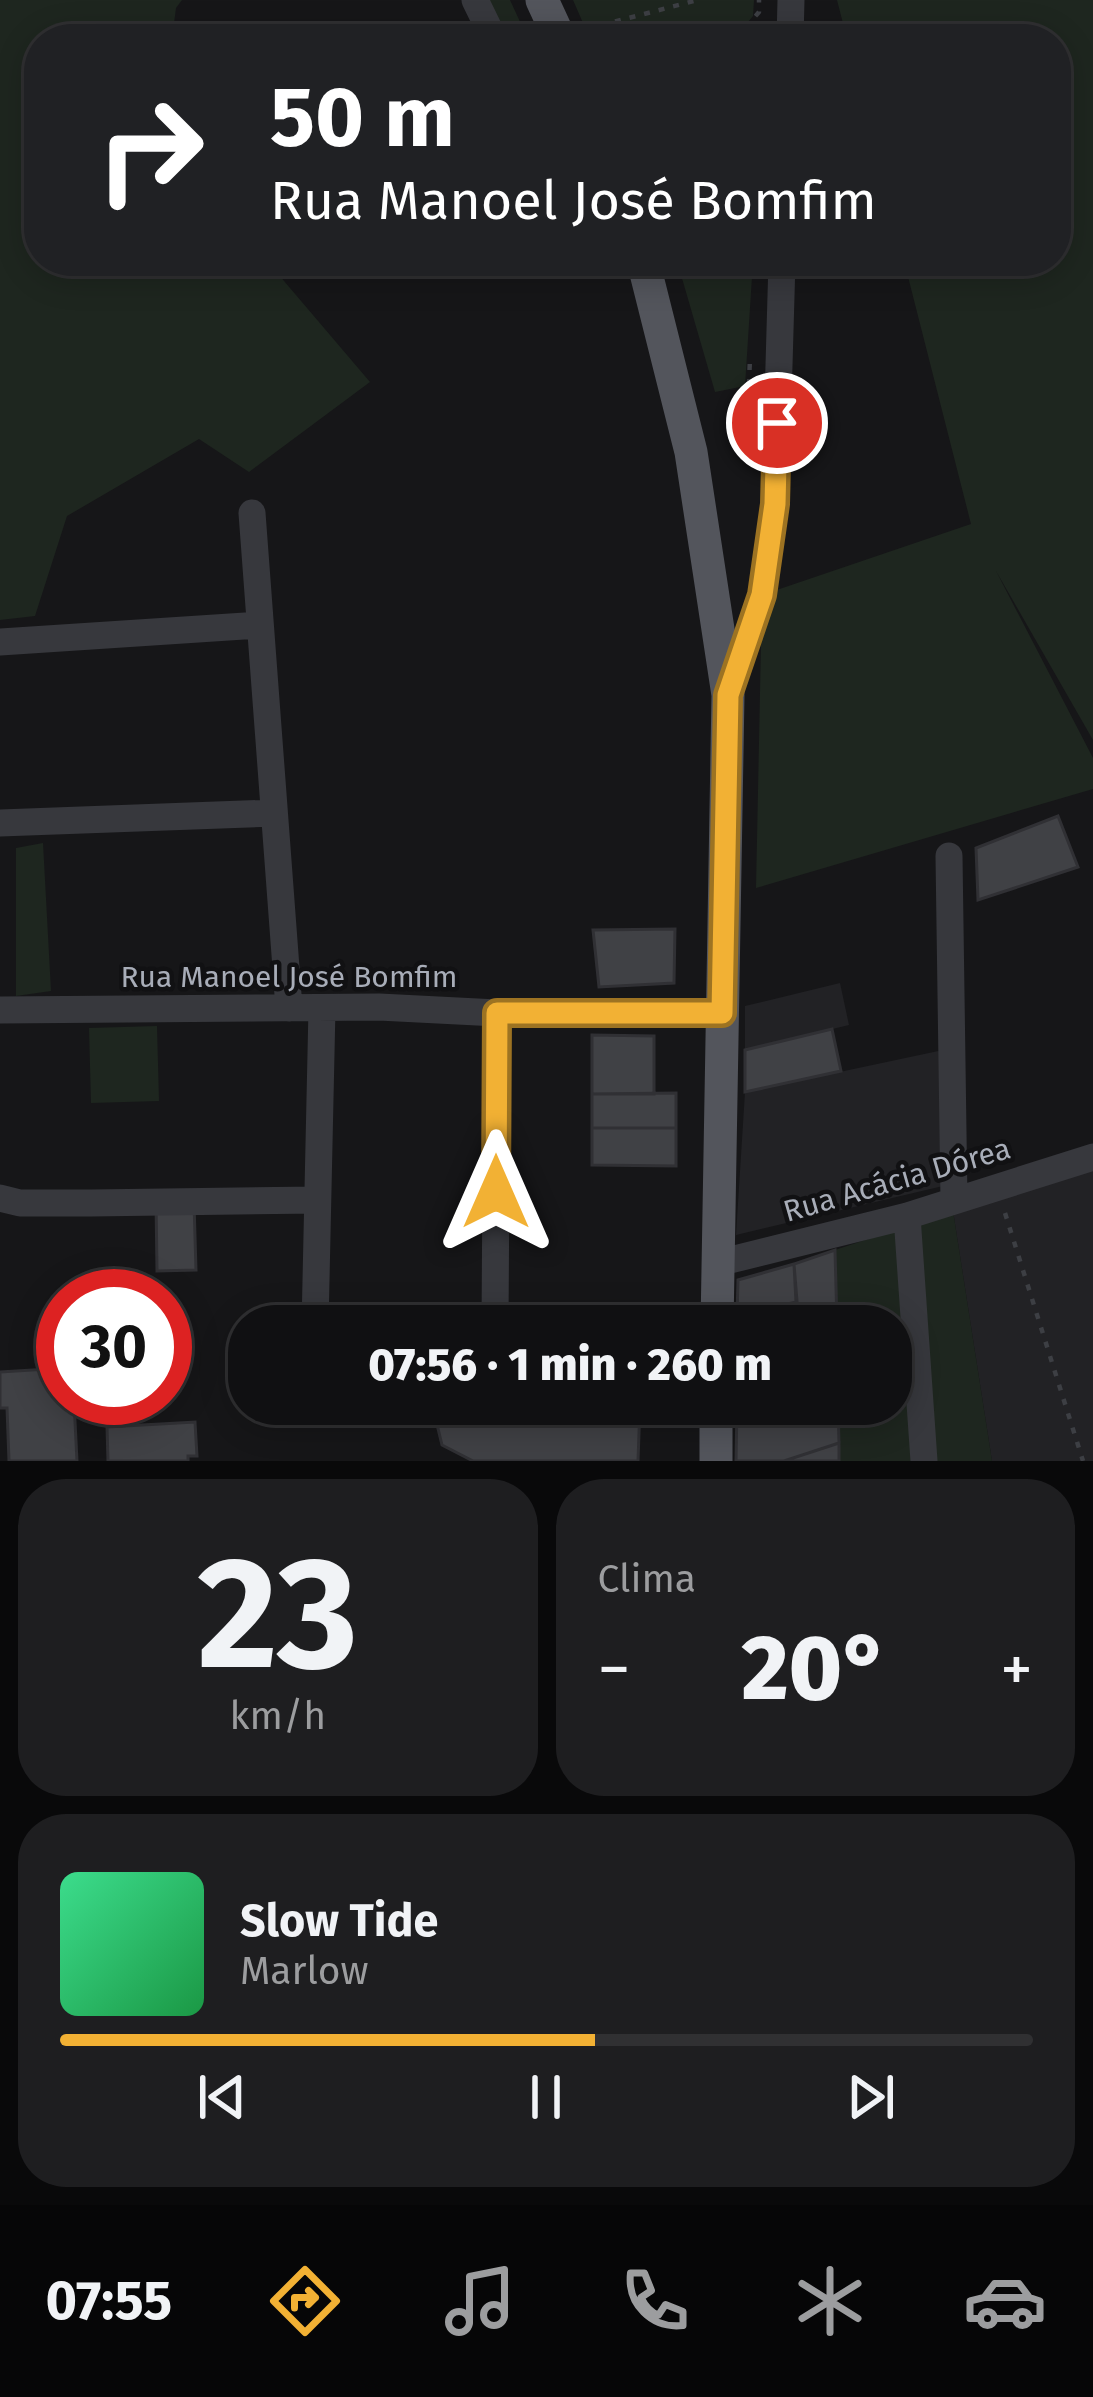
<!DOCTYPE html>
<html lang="pt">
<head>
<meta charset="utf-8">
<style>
	body { margin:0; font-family:"Fira Sans",sans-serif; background:#1e1e20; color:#f1f3f6; height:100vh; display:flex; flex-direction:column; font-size:45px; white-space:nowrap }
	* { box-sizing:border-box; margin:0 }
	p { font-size:39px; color:#9c9d9f }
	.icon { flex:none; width:66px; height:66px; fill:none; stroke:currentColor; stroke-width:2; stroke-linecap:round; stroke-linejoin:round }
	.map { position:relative; height:1461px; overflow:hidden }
	.drawer { display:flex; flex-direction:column; gap:18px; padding:18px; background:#09090a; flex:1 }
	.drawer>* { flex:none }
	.hud { position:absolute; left:24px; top:24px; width:1047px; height:252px; border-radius:48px; box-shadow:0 6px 30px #0003,0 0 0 3px #303032; background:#202124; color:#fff; overflow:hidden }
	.speed { position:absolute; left:36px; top:1269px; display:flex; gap:24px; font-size:60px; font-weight:700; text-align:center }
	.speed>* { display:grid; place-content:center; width:156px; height:156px; border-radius:50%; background:#101012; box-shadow:0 6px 30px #0003,0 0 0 3px #303032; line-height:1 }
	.speed .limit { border:18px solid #d22; background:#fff; color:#111 }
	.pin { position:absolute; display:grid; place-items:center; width:102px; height:102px; color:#fff; margin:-51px; border:6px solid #fff; border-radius:50%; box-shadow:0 3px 12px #0007 }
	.me { position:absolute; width:132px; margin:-66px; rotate:0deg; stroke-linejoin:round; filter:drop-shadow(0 0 9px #0008) }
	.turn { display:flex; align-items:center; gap:42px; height:252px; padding:0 48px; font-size:54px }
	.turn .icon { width:156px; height:156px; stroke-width:2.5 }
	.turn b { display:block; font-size:84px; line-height:102px }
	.big { font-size:90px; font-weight:800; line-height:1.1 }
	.drawer .widget { flex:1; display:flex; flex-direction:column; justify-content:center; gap:18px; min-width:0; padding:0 42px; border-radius:48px; background:#1e1e20 }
	.drawer .dial { align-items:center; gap:0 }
	.dial b { font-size:156px; line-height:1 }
	.song { display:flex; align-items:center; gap:36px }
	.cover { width:144px; height:144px; border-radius:18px; background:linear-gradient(135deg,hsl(150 70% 55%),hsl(140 70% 35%)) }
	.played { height:12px; border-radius:6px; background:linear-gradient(90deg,#f2b134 55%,#303032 55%) }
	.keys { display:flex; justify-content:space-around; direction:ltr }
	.heat { display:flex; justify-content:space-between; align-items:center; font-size:66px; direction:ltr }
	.drawer .tiles { flex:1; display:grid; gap:18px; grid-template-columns:1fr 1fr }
	.widget:last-child { grid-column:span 2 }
	.trip { position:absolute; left:228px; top:1305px; width:684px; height:120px; border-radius:48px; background:#101012; box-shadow:0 6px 30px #0003,0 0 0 3px #303032; font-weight:800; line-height:120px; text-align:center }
	.tabs { display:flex; height:192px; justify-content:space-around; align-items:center; background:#060607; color:#9c9d9f }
	.tabs .icon { width:84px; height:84px }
	.tabs .on { color:#f2b134 }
	.tabs b { font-size:54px; color:#f1f3f6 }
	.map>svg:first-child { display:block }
	.built { fill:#222225 }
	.green { fill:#1e261f }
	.building { fill:#404145; stroke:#303034; stroke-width:3 }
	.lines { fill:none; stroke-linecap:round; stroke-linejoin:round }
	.path { stroke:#3d3f44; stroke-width:4.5; stroke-dasharray:6 9; stroke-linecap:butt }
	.minor { stroke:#37383d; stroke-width:27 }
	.major { stroke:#53555c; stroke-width:33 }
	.route-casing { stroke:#9d7322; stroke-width:30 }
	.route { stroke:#f2b134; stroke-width:21 }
	.labels { text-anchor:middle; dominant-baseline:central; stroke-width:9; stroke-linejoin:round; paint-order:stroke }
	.street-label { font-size:30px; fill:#a8adb8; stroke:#111113 }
</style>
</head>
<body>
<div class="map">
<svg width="1093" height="1461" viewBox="0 0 1093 1461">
	<rect width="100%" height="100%" fill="#161618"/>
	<path class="built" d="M840,983L849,1025L745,1050V1006Z
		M943,1050V1186L736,1235L745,1092Z
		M1093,1166V1461H992L953,1211Z"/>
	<path class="green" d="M0,0H182L176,8L172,39H39V261H267L370,382L249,472L199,439L67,516L35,616L0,620Z
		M487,0H510L528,39H507Z
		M573,0H754L753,16L734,39H590Z
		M837,0H1093V740L996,571L1093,758V789L756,888L762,595L971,524L904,261H1056V39H847Z
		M677,261H753L745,386L715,392Z
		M43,843L51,991L16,996V848Z
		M157,1026L159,1101L91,1103L89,1028Z
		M953,1211L992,1461H839L838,1404H891V1326H837L835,1250Z"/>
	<path class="building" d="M1058,816L1078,867L978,900L976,848Z
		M675,929L674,983L599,987L593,930Z
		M832,1029L841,1071L745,1092V1050Z
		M592,1035L654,1036V1094H592Z
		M676,1093V1128H592V1094Z
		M592,1128H676V1166L592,1165Z
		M156,1202H194L196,1270L157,1271Z
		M835,1250L837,1323L799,1326L794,1264Z
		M794,1264L796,1302L737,1316L738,1280Z
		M796,1302L799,1326H737V1316Z
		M63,1368V1398H83L74,1401L77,1461H9L7,1408H0V1372Z
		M432,1404L640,1406L638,1461H473L442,1445Z
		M536,1404H564L563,1423L535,1422Z
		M564,1404L593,1405L592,1424L563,1423Z
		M737,1404H838L839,1443L784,1461H736Z
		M593,1405H620L619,1424H592Z
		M195,1422L197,1456H188V1461H108L107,1427Z
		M839,1443V1461H784Z"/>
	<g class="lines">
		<path class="path" d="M586,29L698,0
			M736,39L759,12V0
			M749,385L750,357
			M1005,1213L1083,1461"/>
		<path class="minor" d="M475,0L494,39
			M790,39L791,0
			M252,513L289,1008
			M0,642L260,625
			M728,695L762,595L775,504L782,261
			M0,823L273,813
			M949,856L954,1201
			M0,1010L379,1007L497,1013H721
			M0,1198L20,1203H91L317,1200
			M907,1216L924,1461
			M718,1263L907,1216L1093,1157
			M315,1326L322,1008
			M495,1326L497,1013"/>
		<path class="major" d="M542,0L560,39
			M643,261L691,452L728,695L717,1326
			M716,1461V1404"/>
	</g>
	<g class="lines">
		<g class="route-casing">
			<path id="route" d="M496,1192L497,1013H722L728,695L762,595L775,504L777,423"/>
		</g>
		<use href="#route" class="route"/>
	</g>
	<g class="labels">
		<g class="street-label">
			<text x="289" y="977">Rua Manoel José Bomfim</text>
			<text transform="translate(897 1180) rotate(-16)">Rua Acácia Dórea</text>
		</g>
	</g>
</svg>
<div class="speed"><div class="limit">30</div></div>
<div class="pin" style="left:777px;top:423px;background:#d93025"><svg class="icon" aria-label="arrive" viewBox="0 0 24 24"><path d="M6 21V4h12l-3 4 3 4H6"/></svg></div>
<svg class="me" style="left:496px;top:1192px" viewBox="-20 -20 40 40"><path d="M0-17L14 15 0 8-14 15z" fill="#f2b134" stroke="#fff" stroke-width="4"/></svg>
<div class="trip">07:56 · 1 min · 260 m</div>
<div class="hud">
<div class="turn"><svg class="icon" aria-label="right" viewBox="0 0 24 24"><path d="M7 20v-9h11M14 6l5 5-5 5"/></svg><div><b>50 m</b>Rua Manoel José Bomfim</div></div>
</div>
</div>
<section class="drawer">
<div class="tiles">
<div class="widget dial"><b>23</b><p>km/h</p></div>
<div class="widget"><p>Clima</p>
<div class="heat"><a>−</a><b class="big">20°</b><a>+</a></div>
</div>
<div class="widget">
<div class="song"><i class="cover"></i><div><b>Slow Tide</b><p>Marlow</p></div></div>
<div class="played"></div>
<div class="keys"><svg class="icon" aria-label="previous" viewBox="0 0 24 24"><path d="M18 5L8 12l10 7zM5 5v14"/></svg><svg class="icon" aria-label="pause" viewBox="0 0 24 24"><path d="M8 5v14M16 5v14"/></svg><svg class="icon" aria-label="next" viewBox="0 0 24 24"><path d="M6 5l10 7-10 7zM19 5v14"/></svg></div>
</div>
</div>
</section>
<nav class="tabs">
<b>07:55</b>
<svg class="icon on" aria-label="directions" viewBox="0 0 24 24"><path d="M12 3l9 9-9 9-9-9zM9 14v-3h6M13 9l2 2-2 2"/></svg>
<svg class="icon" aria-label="music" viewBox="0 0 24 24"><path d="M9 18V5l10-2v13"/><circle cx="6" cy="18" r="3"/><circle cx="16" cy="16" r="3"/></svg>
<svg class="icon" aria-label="phone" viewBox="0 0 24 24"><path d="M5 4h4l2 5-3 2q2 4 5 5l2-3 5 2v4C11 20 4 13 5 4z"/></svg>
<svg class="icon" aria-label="climate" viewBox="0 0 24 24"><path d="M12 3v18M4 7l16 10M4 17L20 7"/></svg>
<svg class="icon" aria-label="car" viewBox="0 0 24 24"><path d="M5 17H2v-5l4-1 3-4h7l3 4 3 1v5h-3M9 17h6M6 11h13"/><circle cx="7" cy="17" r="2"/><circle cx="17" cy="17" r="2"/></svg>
</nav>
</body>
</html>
